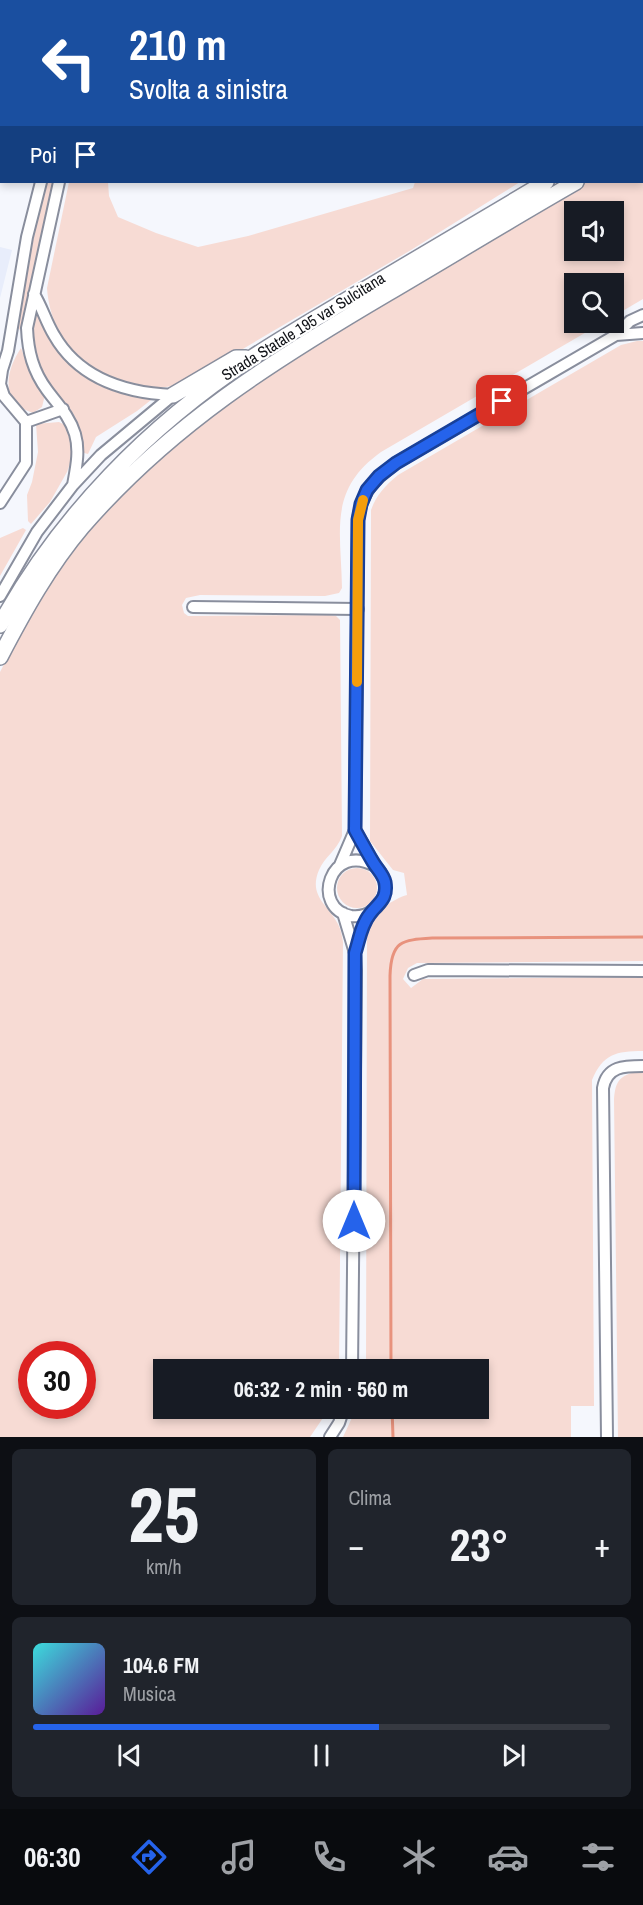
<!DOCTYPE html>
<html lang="it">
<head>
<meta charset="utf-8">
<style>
	body { margin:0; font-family:"Archivo Narrow",sans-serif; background:#20242c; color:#f1f3f6; height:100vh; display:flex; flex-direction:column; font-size:22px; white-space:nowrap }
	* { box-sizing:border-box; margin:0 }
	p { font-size:20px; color:#9ea1a6 }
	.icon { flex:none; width:33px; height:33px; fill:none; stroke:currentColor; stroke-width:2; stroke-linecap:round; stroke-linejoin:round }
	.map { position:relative; height:1437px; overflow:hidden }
	.side { display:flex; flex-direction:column; gap:12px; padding:12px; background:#0d0f14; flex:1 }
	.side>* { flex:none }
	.guide { position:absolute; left:0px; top:0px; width:644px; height:183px; box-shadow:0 3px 9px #0003; background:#1a4fa0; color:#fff; overflow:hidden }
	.tools { position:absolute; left:564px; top:201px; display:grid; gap:12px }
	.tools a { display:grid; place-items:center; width:60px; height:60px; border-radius:0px; background:#171b24; box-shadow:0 3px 9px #0003; font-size:30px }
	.speed { position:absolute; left:18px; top:1341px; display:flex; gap:12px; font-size:30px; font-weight:700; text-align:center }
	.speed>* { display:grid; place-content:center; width:78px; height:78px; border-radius:50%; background:#171b24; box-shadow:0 3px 9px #0003; line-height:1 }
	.speed .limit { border:9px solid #d22; background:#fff; color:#111 }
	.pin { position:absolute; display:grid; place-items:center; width:51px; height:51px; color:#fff; margin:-26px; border-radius:12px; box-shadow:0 3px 9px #0006 }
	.me { position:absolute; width:66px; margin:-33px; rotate:0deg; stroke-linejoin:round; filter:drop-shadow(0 0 4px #0008) }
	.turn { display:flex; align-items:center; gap:21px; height:126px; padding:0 30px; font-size:27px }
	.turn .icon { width:78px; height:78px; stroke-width:2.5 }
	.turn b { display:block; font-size:42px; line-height:51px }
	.then { display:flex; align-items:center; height:57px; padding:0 30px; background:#0003; gap:12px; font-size:22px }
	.big { font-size:45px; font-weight:800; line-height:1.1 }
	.side .tile { flex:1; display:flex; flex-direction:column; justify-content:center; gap:9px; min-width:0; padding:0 21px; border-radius:9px; background:#20242c }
	.side .dial { align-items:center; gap:0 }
	.dial b { font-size:78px; line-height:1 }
	.song { display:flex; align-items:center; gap:18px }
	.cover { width:72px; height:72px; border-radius:9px; background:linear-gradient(135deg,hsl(180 70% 55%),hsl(270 70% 35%)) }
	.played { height:6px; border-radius:3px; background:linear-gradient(90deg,#2563eb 60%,#363941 60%) }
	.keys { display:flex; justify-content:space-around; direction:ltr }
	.heat { display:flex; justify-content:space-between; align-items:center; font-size:33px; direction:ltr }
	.side .tiles { flex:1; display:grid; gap:12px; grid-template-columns:1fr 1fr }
	.tile:last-child { grid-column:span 2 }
	.trip { position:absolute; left:153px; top:1359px; width:336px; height:60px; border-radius:0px; background:#171b24; box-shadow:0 3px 9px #0003; font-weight:800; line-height:60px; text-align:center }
	.dock { display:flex; height:96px; justify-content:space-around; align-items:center; background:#090b0e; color:#9ea1a6 }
	.dock .icon { width:42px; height:42px }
	.dock .active { color:#2563eb }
	.dock b { font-size:27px; color:#f1f3f6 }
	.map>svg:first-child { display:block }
	.built { fill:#e8edfb }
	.green { fill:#f7dbd4; fill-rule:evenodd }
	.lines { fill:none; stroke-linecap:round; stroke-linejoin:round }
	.stream { stroke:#e8927d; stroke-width:3 }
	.minor-casing { stroke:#898e9d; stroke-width:14 }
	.highway-casing { stroke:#898e9d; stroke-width:18 }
	.minor { stroke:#fff; stroke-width:10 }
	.highway { stroke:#fff; stroke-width:15 }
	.route-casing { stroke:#184099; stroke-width:15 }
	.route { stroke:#2563eb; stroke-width:10 }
	.slow { stroke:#f59e0b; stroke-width:10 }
	.labels { text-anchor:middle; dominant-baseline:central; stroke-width:4.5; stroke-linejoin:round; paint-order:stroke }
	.street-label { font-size:16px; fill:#111318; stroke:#fff }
</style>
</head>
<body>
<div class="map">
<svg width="643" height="1437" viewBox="0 0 643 1437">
	<rect width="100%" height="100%" fill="#f5f7fd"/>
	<path class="built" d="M0,247L12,250L0,298Z"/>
	<path class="green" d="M458,0H643V104L642,2L458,1Z
		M643,147V299L614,316V284H574V322L602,323L381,452C328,490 341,530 342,588L339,593L325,596L200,595L186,598L182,605L184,613L188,616L329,615L336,616L340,620L342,836C336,852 325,856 319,870C308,896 328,905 338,924C341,930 342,936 343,942L339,1369L164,1370V1408L328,1409L327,1412L310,1437H0V672L18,637L64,560L94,521L190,429L351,320L585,182H642ZM574,212H614V250H574ZM32,1354H82V1406H32Z
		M46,182H54L22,332L18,328L29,259Z
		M69,182H108L109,196L118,217L156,233L198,247L248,236L413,188L415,182H520L411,250L207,370C191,379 174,388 155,388C96,387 51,346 47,288Z
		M36,314L42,316C59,351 71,375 110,389C123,393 138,395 151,400L137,411L96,437L88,454L84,453C82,441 81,429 75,417C71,409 64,402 58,395C39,371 26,346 36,314Z
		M637,341H643V961L417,963L408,968L403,979L411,988L423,979L643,977V1051C616,1051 603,1054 592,1080L594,1406H571V1437H343L356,1409L478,1408V1370L366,1369L367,941C367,936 367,930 369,926C376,911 393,899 407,895L404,873L393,870L370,841L371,510C377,494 385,486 398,475L621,345Z
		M21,348L34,382L45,395L42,407L33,413C0,402 5,372 21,348Z
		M59,422L69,427L72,457L67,472L50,502L31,524L28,521L27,495L32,482L38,452L36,424Z
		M23,528L26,530L0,576V538Z
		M337 888a20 20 0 1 1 40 0a20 20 0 1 1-40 0Z
		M632,1073H643V1437H618L614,1100C615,1086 617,1077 632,1073Z"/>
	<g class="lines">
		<path class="stream" d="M391,1370L390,976C391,940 402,940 434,938L643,937
			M392,1408L393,1437"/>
		<g class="minor-casing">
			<path id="minor" d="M99,2V0
				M0,54L2,55
				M59,182L27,328C28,352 33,371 47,390C58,405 69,415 75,434C80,451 76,468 73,485
				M34,294C42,307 46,322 54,335C79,379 125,393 173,395
				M616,335L643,333
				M26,422L63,409
				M0,503L26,463V422L4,396L0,384L2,370L8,351L27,237L41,182
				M0,596L37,532L73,485L101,455L173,395
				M193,607L358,609
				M355,830C361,840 367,851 373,862C375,866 379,869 381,873C389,886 385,902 373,910C367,915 359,917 351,916C310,908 330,841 375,866
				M340,865L355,830L358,520C362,491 373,481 396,463L616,335L630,321L643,315
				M343,913L355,953L356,971L352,1370
				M355,953L361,931L370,913
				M414,975L428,970L643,971
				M330,1437L339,1423L344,1408
				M607,1437L603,1088C607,1066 624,1066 643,1066"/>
		</g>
		<g class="highway-casing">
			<path id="highway" d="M642,125L643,124
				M642,143L643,142
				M173,395L236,358H246
				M0,625C60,516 149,425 253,357C293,331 333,308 374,284C431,250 488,216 546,182
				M0,657C24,611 49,566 82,527C170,425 274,360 388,293C451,256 513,218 576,182"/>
		</g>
		<use href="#minor" class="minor"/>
		<use href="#highway" class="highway"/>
	</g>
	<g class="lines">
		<g class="route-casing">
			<path id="route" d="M354,1221L355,953C359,941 361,925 370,914C378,903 388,900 385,882C383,874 377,869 373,862C367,852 361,841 355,830L358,520L361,504L367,490L379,476L396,463L502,401"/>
		</g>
		<use href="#route" class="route"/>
		<path class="slow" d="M357,682L358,520L363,500"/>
	</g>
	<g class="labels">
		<g class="street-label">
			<text transform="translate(303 326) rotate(-32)">Strada Statale 195 var Sulcitana</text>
		</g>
	</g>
</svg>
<div class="tools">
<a><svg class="icon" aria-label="sound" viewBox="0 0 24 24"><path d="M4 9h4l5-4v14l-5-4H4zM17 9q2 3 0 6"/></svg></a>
<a><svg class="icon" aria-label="search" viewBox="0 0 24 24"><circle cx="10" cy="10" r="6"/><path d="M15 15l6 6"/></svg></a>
</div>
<div class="speed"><div class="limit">30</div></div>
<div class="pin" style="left:502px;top:401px;background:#d93025"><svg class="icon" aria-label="arrive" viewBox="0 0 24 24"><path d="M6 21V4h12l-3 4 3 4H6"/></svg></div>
<svg class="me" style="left:354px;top:1221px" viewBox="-20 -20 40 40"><circle r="19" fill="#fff"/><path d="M0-13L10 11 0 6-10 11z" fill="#2563eb"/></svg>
<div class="trip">06:32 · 2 min · 560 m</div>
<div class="guide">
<div class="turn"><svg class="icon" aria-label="left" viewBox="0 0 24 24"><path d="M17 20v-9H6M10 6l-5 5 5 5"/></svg><div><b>210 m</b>Svolta a sinistra</div></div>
<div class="then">Poi<svg class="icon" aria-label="arrive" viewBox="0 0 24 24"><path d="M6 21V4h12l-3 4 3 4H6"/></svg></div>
</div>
</div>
<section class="side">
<div class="tiles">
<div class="tile dial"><b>25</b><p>km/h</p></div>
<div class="tile"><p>Clima</p>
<div class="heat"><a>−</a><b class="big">23°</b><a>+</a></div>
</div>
<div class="tile">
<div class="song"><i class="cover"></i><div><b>104.6 FM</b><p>Musica</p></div></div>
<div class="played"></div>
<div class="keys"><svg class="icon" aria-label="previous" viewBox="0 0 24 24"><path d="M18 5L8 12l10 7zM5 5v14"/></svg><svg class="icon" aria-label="pause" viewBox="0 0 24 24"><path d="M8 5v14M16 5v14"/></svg><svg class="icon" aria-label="next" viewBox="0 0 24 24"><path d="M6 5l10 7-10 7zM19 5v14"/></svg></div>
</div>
</div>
</section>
<nav class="dock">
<b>06:30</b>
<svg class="icon active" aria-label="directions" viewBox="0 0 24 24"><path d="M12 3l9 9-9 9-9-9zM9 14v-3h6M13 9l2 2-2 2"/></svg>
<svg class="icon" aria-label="music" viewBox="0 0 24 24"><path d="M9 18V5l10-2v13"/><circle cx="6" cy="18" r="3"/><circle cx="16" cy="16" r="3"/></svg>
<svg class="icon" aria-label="phone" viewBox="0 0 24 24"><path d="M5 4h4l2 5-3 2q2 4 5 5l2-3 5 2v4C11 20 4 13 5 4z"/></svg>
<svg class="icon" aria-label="climate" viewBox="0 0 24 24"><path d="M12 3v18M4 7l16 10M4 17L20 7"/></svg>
<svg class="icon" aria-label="car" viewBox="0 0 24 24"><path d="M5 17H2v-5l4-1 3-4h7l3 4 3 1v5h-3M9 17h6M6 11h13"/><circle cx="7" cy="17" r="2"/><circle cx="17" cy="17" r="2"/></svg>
<svg class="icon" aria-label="filters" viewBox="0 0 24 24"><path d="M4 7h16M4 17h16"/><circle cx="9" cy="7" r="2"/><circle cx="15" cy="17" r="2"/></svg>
</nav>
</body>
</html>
